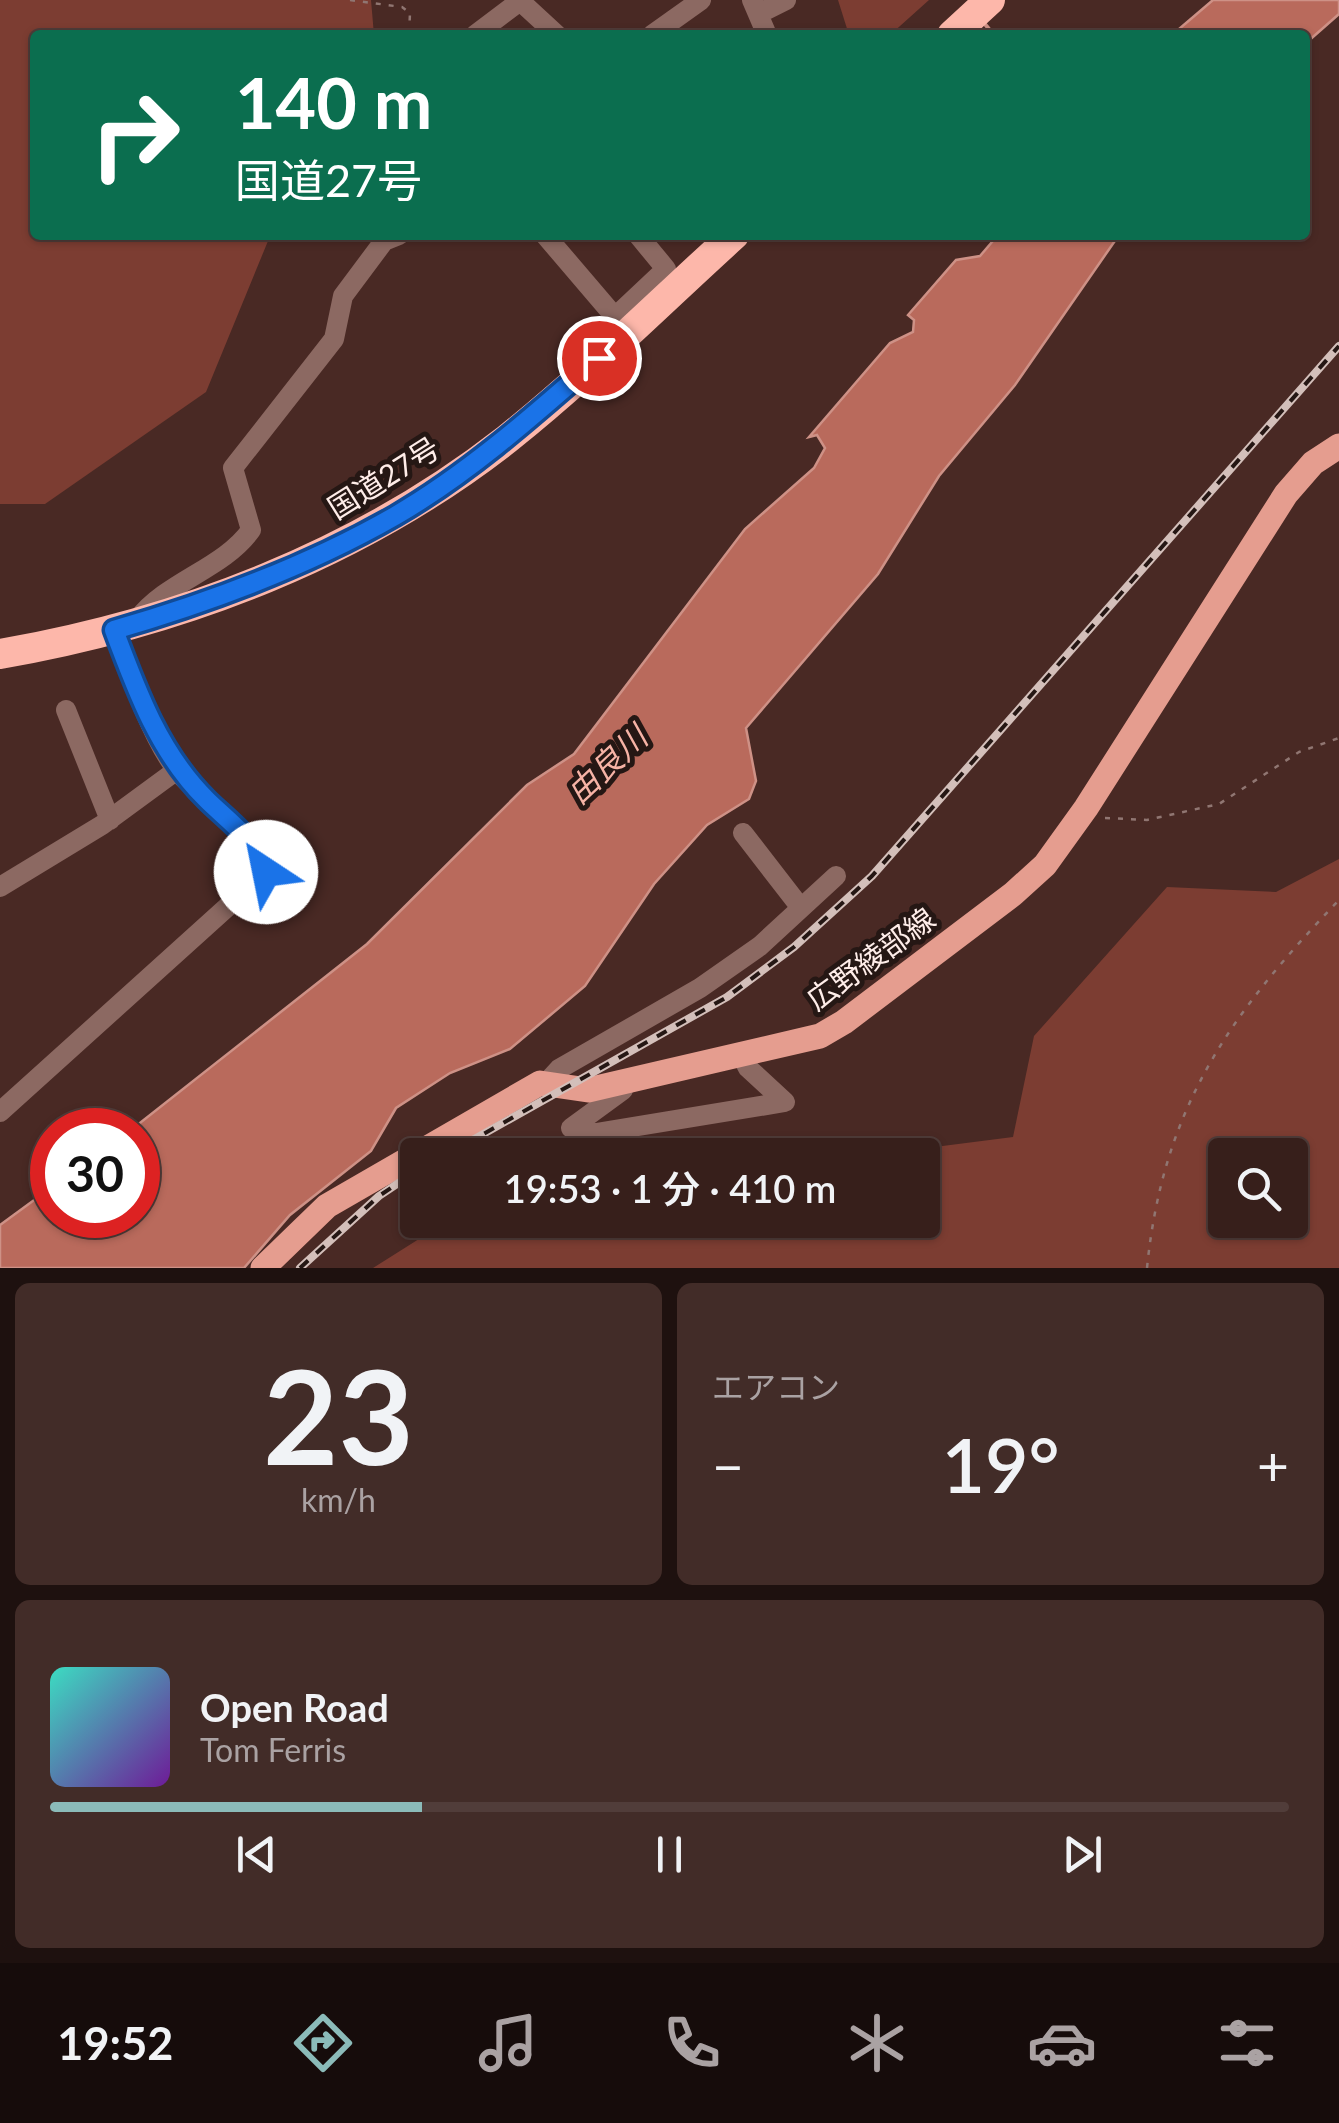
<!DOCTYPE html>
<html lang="ja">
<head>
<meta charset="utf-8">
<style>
	body { margin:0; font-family:Lato,"Noto Sans JP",sans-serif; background:#422c28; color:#f1f3f6; height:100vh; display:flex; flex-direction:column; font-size:38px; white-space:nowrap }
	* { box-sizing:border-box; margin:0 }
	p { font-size:32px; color:#aaa2a3 }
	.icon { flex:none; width:55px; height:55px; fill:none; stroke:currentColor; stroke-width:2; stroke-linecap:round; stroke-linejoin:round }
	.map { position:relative; height:1268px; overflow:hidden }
	.side { display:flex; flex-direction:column; gap:15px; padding:15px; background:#1e110f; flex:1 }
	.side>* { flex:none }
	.guide { position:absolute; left:30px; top:30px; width:1280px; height:210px; border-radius:10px; box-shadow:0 2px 8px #0004,0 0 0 2px #513d3a; background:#0b6e4f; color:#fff; overflow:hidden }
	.buttons { position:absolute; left:1208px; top:1138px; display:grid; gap:20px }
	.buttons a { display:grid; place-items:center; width:100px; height:100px; border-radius:10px; background:#371f1b; box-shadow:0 2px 8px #0004,0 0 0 2px #513d3a; font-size:50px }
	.speed { position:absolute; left:30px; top:1108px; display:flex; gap:20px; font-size:50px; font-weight:700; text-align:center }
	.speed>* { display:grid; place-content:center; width:130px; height:130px; border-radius:50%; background:#371f1b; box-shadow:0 2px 8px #0004,0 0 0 2px #513d3a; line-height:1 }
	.speed .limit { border:15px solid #d22; background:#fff; color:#111 }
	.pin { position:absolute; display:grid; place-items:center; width:85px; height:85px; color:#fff; margin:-42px; border:5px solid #fff; border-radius:50%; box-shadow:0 2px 10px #0007 }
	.me { position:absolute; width:110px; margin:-55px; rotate:326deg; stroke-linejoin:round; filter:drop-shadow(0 0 8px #0008) }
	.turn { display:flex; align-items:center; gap:35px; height:210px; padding:0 40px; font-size:45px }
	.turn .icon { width:130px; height:130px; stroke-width:2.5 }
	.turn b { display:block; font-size:70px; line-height:85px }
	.big { font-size:75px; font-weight:600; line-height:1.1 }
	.side .card { flex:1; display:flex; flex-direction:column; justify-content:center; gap:15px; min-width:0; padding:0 35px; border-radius:15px; background:#422c28 }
	.side .dial { align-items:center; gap:0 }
	.dial b { font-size:130px; line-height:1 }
	.song { display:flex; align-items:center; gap:30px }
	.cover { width:120px; height:120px; border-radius:15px; background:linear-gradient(135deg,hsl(170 70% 55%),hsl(280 70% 35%)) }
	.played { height:10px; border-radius:5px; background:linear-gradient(90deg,#8bbbb9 30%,#513d3a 30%) }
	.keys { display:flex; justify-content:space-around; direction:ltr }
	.heat { display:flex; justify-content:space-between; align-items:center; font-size:55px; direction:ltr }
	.side .tiles { flex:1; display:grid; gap:15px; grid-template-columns:1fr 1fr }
	.card:last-child { grid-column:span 2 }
	.trip { position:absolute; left:400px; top:1138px; width:540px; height:100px; border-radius:10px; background:#371f1b; box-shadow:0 2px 8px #0004,0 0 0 2px #513d3a; font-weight:600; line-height:100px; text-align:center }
	.tabs { display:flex; height:160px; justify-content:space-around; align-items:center; background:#160c0b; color:#aaa2a3 }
	.tabs .icon { width:70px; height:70px }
	.tabs .current { color:#8bbbb9 }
	.tabs b { font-size:45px; color:#f1f3f6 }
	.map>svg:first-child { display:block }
	.green { fill:#7c3d32; fill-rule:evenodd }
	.water { fill:#b96a5c; stroke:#ce9186; stroke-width:2.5 }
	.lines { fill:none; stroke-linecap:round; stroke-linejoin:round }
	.stream { stroke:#ce9186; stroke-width:4 }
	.path { stroke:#907672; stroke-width:2.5; stroke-dasharray:5 8; stroke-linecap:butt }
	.minor { stroke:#8c6962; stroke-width:20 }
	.major { stroke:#e59d8f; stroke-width:25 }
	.highway { stroke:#fdb7aa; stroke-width:30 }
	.rail-casing { stroke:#d3bfba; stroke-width:8 }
	.rail { stroke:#251714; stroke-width:4; stroke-dasharray:11; stroke-linecap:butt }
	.route-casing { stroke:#114b97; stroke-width:25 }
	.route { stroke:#1a73e8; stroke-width:18 }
	.labels { text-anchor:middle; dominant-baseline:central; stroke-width:10; stroke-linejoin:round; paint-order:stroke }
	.street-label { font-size:30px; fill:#feede9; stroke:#251714 }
	.water-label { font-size:32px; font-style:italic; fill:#f6b3a6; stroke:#251714 }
</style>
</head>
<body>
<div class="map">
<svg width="1339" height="1268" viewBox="0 0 1339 1268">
	<rect width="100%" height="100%" fill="#492924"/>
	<path class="green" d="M0,0H371L374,35H35V235H283L268,241L206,392L45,504H0Z
		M838,0H929L890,35H849Z
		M1339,859V1268H373L449,1220H922V1155H872L1013,1137L1034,1036L1167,887L1276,892ZM1225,1155H1290V1220H1225Z
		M814,1142L869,1155H634Z"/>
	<path class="water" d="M1213,0H1339V14L1305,44V35H1172Z
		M998,235H1119L1015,385L939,476L878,574L746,728L756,781L749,799L707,825L654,884L585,986L510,1049L450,1073L396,1108L371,1151L290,1215L244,1268H0V1225L52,1187V1215H138V1130H131L367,944L527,785L574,754L745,529L814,468L825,448L817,435L809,437L890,343L913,332L914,320L908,315L956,260L980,256Z"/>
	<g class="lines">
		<path class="stream" d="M984,23L994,35"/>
		<path class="path" d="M350,0L402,7L410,13L409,35
			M1105,818L1147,820L1219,804L1299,752L1339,738
			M1147,1268C1163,1107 1230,1014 1339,900"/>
		<path class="minor" d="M752,0L767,35
			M760,13L786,0
			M475,35L520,1L557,35
			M652,35L701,0
			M545,235L615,317L609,325L620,338
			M615,317L666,269L638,235
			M138,619C167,581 223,569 251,530L233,468L334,339L343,296L384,241L399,235
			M66,710L110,820
			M743,833L801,908
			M0,887L102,825L177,770
			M548,1081L559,1069L700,988L760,946L836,876
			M619,1082L623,1090L571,1128L596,1133L785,1102L748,1068L740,1053
			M0,1112L266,872C259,837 202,800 179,773C153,742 128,670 114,631"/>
		<path class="major" d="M263,1268L327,1206L540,1083L588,1090L820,1036L844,1022L1013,894L1045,865L1086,808L1286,494L1313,463L1339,446"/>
		<path class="highway" d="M952,35L990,0
			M0,654C183,622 360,554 507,439C586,376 659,303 734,235"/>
		<g class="rail-casing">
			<path id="rail" d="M446,1155L727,997L794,947L872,876L1339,346
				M300,1268L379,1196L418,1170"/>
		</g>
		<use href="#rail" class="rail"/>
	</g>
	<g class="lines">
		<g class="route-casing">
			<path id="route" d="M266,872C261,844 226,819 207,800C160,754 137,692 114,630C211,602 306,567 395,516C469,473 534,415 599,358"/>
		</g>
		<use href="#route" class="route"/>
	</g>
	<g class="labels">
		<g class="street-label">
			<text transform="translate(383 477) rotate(-32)">国道27号</text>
			<text transform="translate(870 958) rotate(-36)">広野綾部線</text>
		</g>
		<g class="water-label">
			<text transform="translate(606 764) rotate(-43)">由良川</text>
		</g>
	</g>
</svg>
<div class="buttons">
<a><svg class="icon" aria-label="search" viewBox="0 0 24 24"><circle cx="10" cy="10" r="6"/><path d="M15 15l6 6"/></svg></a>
</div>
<div class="speed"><div class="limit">30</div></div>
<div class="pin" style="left:599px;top:358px;background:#d93025"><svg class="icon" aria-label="arrive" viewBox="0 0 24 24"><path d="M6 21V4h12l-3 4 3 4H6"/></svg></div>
<svg class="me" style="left:266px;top:872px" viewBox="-20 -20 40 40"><circle r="19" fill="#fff"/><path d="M0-13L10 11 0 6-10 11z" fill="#1a73e8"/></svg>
<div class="trip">19:53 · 1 分 · 410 m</div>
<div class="guide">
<div class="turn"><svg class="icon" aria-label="right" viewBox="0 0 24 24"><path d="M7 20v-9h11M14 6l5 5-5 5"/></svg><div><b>140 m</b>国道27号</div></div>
</div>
</div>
<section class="side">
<div class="tiles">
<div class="card dial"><b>23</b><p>km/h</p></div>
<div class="card"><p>エアコン</p>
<div class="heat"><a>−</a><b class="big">19°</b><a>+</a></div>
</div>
<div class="card">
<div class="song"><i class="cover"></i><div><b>Open Road</b><p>Tom Ferris</p></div></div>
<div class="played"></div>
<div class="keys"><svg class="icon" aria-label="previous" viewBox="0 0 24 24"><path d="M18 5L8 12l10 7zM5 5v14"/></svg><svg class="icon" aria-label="pause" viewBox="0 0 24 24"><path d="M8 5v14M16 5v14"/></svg><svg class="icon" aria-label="next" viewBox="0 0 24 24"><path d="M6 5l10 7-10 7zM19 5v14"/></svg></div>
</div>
</div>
</section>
<nav class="tabs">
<b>19:52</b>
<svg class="icon current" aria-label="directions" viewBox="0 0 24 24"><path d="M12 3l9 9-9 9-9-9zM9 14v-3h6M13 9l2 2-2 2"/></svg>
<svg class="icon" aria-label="music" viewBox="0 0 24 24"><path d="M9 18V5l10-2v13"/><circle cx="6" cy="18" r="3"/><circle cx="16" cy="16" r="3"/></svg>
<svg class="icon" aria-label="phone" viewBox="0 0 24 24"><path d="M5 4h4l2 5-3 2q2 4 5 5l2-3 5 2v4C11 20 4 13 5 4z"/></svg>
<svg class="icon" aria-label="climate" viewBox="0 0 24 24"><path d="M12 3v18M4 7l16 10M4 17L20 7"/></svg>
<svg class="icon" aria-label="car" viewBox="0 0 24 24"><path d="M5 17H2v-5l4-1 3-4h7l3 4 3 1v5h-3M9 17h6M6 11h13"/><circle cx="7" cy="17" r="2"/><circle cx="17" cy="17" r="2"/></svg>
<svg class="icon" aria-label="filters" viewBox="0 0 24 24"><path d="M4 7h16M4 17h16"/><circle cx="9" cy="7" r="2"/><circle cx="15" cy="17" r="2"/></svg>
</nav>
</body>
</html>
